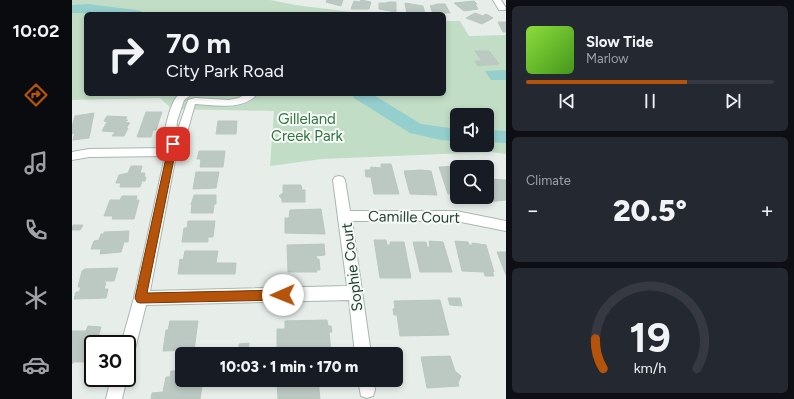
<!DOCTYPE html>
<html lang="en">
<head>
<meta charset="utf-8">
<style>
	body { margin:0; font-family:Figtree,sans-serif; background:#242831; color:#f1f3f6; height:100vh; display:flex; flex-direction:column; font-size:15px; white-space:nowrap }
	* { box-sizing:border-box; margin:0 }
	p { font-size:13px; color:#9ea1a6 }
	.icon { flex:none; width:22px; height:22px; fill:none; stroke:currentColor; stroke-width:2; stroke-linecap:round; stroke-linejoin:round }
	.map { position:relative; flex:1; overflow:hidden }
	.side { display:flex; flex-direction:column; gap:6px; padding:6px; background:#0d0f14; width:288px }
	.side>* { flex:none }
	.top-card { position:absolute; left:12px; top:12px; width:362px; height:84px; border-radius:6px; box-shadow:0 2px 6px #0003; background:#171b24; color:#f1f3f6; overflow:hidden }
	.tools { position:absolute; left:378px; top:108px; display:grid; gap:8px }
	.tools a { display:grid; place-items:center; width:44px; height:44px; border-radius:6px; background:#171b24; box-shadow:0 2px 6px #0003; font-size:20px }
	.speed { position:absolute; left:12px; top:335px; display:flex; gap:8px; font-size:20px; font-weight:700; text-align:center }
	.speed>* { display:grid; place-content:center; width:52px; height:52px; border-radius:50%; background:#171b24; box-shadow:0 2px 6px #0003; line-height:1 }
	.speed .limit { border:2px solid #111; border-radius:6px; background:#fff; color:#111 }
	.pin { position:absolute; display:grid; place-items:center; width:34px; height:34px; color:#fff; margin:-17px; border-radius:8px; box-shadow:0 2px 6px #0006 }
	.me { position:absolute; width:44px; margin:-22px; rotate:269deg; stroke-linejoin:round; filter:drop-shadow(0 0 3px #0008) }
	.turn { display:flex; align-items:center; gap:14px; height:84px; padding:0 16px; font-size:18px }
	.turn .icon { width:52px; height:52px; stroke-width:2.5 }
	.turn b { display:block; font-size:28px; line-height:34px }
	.big { font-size:30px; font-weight:800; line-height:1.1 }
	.side .tile { flex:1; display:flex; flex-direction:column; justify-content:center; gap:6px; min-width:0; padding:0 14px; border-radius:6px; background:#242831 }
	.side .dial { align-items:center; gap:0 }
	.dial svg { height:104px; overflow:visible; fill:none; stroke:#363941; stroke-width:7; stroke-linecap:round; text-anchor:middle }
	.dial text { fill:#f1f3f6; stroke:none }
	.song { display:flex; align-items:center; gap:12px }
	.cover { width:48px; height:48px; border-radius:6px; background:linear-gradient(135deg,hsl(90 70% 55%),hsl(100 70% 35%)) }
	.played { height:4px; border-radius:2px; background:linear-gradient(90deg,#b45309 65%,#363941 65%) }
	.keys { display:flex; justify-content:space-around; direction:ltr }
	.heat { display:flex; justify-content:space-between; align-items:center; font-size:22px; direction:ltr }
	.trip { position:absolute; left:103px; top:347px; width:228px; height:40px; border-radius:6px; background:#171b24; box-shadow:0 2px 6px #0003; font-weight:800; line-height:40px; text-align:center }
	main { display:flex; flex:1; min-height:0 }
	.tabs { display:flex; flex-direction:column; width:72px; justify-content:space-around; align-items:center; background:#090b0e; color:#9ea1a6 }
	.tabs .icon { width:28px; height:28px }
	.tabs .selected { color:#b45309 }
	.tabs b { font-size:18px; color:#f1f3f6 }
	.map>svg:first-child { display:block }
	.green { fill:#c2ddc5; fill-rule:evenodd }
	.water { fill:#94cecd }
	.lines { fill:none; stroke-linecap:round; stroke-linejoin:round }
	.river { fill:#94cecd; fill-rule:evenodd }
	.building { fill:#bcc9c2; stroke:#bac7bf }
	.minor-casing { stroke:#aab6b0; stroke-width:2 }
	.minor { fill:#fff; fill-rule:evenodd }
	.route { fill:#b45309; stroke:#753606 }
	.labels { text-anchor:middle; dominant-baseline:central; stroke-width:4; stroke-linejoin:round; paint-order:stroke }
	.park-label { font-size:15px; fill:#347342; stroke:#f7fbf8 }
	.street-label { font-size:15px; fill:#273f35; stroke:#f7fbf8 }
</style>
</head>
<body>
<main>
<nav class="tabs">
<b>10:02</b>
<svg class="icon selected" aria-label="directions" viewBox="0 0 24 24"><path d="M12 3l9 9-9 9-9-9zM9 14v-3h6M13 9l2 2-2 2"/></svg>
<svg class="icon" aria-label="music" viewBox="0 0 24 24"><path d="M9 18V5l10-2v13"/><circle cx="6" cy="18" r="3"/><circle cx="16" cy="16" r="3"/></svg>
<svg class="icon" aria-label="phone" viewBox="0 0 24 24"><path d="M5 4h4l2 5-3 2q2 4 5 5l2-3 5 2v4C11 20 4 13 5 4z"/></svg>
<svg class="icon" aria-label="climate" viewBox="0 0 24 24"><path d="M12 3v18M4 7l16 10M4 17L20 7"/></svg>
<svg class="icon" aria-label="car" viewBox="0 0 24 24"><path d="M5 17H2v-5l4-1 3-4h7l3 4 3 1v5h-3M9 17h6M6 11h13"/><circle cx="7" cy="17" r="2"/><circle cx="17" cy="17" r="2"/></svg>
</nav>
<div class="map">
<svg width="434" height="399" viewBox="0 0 434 399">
	<rect width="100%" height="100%" fill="#e7eeea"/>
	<path class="green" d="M0,0H198L224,5L295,14H14V94H372V21H388L397,36L434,35V154L419,152L250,159L198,166L202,111L100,109L88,98L0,100ZM385,115H415V145H385Z"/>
	<path class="water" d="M434,70V80H419L413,71Z"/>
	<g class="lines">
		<path class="river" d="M16,4L64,10L69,11L71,14L0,13V5Z
			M280,94H300L349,124L385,129V141L369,140L338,133L282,98Z
			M415,130L434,131V143L415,142Z"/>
	</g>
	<path class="building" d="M255,0H271L269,6L254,2Z
		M289,0L299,2L297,9H279L282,1L288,2Z
		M402,1L405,4H403L406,9L392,11L382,3Z
		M317,2H324V12L307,9V3H314Z
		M333,3L351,6L353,14H335Z
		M366,4H373L378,13H361L358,6Z
		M403,13L411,16L414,14L421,18L410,24L394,18Z
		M426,22H434V32H431Z
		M403,51H417L427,64L406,66L403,61H410Z
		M74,112H90L84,130H81L79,137H65Z
		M22,113L17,138L1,140L3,133L0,134V127L3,116Z
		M35,116L55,117L53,120H56L53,122L58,123L54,128H56L52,136H40L43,132L30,131L35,122L32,121Z
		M146,121H165L164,134H144Z
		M127,151H153L151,167H128L129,159H125Z
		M309,164H319L327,194H302L299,177H294L293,170H298L299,167L309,168Z
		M59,166H70L68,173H73L72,177H74L73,181H70L68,187H48L49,183H44L47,175L56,173Z
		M393,166L385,167V194H376L367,167Z
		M349,170L359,171L365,195L338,194L332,171Z
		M124,172H147L144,188L121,189Z
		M415,179L434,180V200L416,202L414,197Z
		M211,185H229L230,190H233V202H210V199L207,196L211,193Z
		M122,195H144V204H142L141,213H119L120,205H119Z
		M50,196H65L64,200H67L62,219H40L41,216H32L38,200H48Z
		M249,209L253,234L213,233V218H217L218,210Z
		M116,221H143L141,237H136V242H110L112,228H115Z
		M1,225H11L8,230H0Z
		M57,231L56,242H52L49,252L28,254L29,249H19L22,241L27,240L29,234H32V232Z
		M302,240H314L315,245H318V242H332L339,278H308Z
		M357,241L371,242L380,272H348L341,242H354L355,247H358Z
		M383,241L396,242L397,245H401L400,243L414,245L422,272L420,271L422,276H413L412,272L390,271Z
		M252,244L253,255L244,256L245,259H247L248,270H244L245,272H216L215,245Z
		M113,251H146L144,263H164L163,274H106L108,259L111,260Z
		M425,252H434V275Z
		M46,268L42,281H33L32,283H34L32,289H36L34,298L2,299L4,292H7L9,287H6L10,271L13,269Z
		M376,298H388L390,306L378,305Z
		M368,300L377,335L328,336L325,315H322L321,309L323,308L322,301Z
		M255,320L256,326H259L260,332H257L259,353L214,354V347H205V329H213V321Z
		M98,321H126L122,350L91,351L94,330H96Z
		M16,326L29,327L24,344H21V353L18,362H1L0,364V331H14Z
		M177,343L176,351L167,352V344Z
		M378,356L383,371L389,376L386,383L387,386L355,388L349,357Z
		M99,371H110V380H131L128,399H79L80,393L91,392L94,377H98Z
		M205,380H246L248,399H206Z"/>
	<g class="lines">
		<g class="minor-casing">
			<path id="minor" d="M421,0H429L434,8L433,10H427Z
				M108,94H120L112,100L105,121L104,135L116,100L123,98L157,100L167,98L173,94H185C171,111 142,105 123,104L114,136L106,145L78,291L275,286L261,180L263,177L267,176L271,177L273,180L278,211H384L434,221V231L384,221H280L299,354H283L277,300L74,305L63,349L61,355L55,357V344H49L62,298L93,156L17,157L0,160V152L17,149L95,148C96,143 93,138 93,132C94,123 100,98 108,94Z
				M39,378H55L50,399H34Z
				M286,380H302L303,390L301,396L295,398L289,396Z"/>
		</g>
		<use href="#minor" class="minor"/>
	</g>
	<path class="route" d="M101,141L105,144L75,293L211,290L215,291L216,295L215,299L211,300L68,303L65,302L63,298L97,144Z"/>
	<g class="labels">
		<g class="park-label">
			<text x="235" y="119">Gilleland<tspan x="235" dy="17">Creek Park</tspan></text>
		</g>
		<g class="street-label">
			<text transform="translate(342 217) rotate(1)">Camille Court</text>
			<text transform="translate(280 267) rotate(-97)">Sophie Court</text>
		</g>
	</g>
</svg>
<div class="tools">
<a><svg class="icon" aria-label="sound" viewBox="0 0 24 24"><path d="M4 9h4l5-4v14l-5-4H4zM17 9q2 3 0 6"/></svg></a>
<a><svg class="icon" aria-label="search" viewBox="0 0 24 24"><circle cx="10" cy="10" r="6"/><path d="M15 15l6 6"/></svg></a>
</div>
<div class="speed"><div class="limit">30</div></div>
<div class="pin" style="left:101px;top:144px;background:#d93025"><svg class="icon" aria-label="arrive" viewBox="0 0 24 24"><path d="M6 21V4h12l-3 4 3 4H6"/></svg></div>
<svg class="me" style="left:211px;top:295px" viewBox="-20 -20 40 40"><circle r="19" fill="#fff"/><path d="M0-13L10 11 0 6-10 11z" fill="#b45309"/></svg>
<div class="trip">10:03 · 1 min · 170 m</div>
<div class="top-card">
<div class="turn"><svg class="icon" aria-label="right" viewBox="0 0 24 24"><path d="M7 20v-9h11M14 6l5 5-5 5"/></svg><div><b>70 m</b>City Park Road</div></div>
</div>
</div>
<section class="side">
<div class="tile">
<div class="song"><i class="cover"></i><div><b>Slow Tide</b><p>Marlow</p></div></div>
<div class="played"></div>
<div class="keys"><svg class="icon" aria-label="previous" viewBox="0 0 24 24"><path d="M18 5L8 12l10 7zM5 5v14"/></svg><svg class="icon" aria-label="pause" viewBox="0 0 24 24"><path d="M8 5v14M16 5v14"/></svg><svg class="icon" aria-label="next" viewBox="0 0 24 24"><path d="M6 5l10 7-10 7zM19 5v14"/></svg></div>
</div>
<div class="tile"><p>Climate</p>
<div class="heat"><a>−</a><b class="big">20.5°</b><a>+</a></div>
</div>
<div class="tile dial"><svg viewBox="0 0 100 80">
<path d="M14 69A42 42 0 1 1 86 69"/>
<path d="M14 69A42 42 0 0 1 8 46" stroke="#b45309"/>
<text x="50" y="56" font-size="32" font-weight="700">19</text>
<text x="50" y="72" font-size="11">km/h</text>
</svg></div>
</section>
</main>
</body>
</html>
